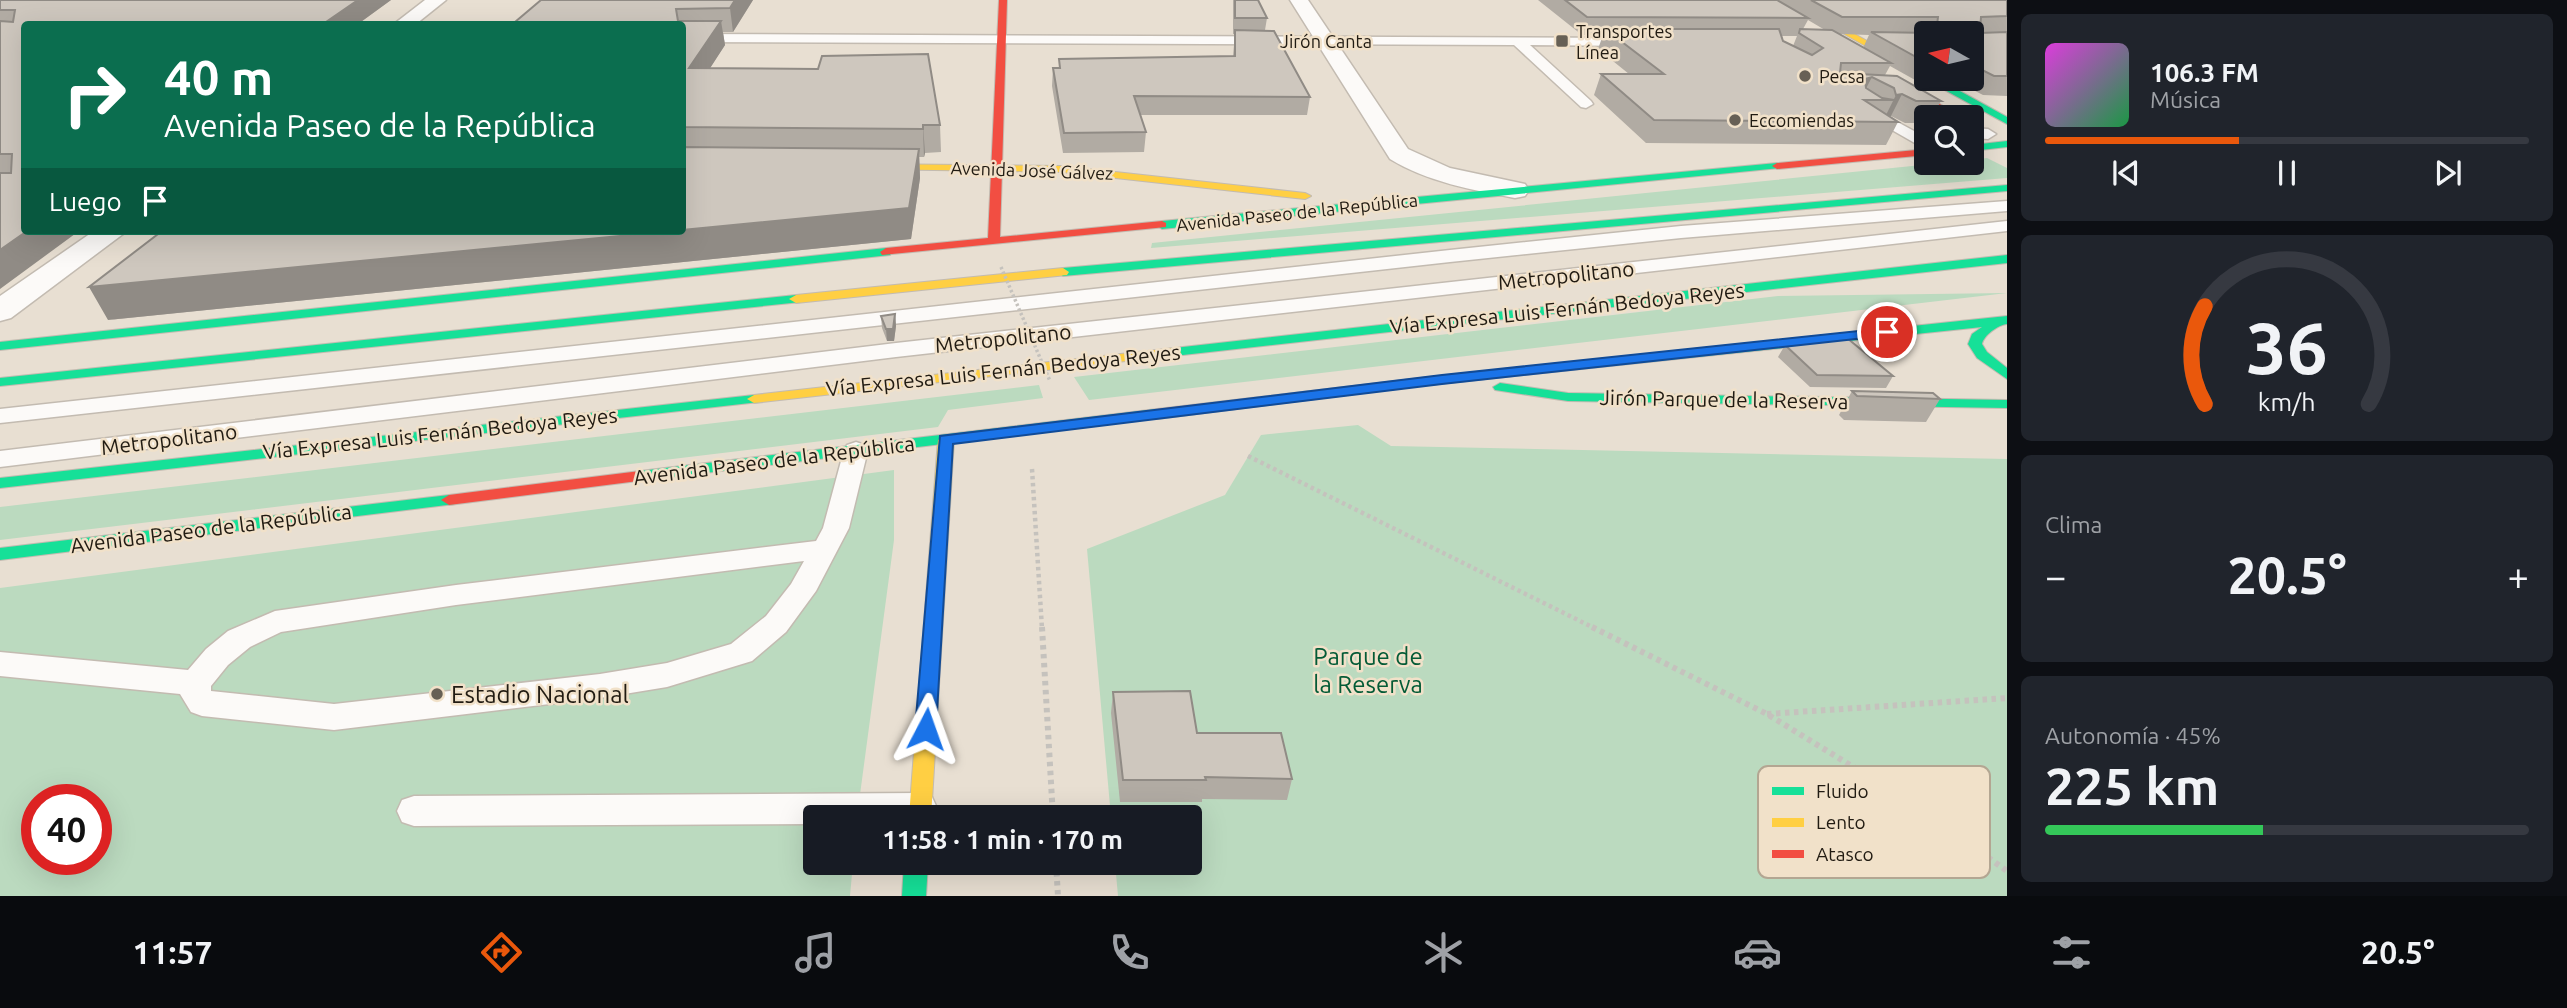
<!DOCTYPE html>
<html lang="es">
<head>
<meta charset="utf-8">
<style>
	body { margin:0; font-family:Ubuntu,sans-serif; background:#20242c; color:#f1f3f6; height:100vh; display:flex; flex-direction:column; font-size:26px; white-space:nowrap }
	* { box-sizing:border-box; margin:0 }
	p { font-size:23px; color:#9ea1a6 }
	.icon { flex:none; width:38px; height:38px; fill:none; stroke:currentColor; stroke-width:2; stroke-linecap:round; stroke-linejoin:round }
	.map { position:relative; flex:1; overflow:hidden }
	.panel { display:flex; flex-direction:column; gap:14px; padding:14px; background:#0d0f14; width:560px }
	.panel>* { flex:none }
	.banner { position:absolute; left:21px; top:21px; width:665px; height:214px; border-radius:7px; box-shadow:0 7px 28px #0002; background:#0b6e4f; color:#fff; overflow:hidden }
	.needle { width:46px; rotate:278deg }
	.buttons { position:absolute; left:1914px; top:21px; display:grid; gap:14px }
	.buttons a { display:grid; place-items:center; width:70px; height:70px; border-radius:7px; background:#171b24; box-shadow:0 7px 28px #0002; font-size:35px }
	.speed { position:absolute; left:21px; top:784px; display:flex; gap:14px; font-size:35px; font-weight:700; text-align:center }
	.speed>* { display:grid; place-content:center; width:91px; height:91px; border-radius:50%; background:#171b24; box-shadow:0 7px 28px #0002; line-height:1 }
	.speed .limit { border:10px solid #d22; background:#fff; color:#111 }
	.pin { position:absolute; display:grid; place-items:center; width:60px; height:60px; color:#fff; margin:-30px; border:4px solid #fff; border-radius:50%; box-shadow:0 2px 7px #0007 }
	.me { position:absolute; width:77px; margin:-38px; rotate:4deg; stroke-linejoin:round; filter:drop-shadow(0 0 5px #0008) }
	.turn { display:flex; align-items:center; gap:24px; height:147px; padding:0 28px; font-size:32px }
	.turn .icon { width:91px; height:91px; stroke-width:2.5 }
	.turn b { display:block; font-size:49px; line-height:60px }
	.then { display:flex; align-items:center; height:66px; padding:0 28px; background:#0003; gap:14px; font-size:26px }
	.big { font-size:52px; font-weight:700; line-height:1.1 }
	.panel .tile { flex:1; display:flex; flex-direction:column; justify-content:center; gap:10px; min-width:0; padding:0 24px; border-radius:10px; background:#20242c }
	.panel .dial { align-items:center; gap:0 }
	.dial svg { height:182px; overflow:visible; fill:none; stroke:#363941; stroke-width:7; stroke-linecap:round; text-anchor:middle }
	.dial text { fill:#f1f3f6; stroke:none }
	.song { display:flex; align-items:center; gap:21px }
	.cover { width:84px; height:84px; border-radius:10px; background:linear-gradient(135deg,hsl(300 70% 55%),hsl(140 70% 35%)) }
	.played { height:7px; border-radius:4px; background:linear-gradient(90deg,#ea580c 40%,#363941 40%) }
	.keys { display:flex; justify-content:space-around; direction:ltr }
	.heat { display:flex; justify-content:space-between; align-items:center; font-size:38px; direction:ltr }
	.charge { height:10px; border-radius:5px; background:linear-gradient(90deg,#34c759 45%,#363941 0) }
	.trip { position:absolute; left:803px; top:805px; width:399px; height:70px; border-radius:7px; background:#171b24; box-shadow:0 7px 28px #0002; font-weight:700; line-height:70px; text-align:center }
	.tab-bar { display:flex; height:112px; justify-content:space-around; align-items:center; background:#090b0e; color:#9ea1a6 }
	.tab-bar .icon { width:49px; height:49px }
	.tab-bar .active { color:#ea580c }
	.tab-bar b { font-size:32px; color:#f1f3f6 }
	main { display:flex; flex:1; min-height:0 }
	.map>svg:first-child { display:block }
	.green { fill:#bbdabf; fill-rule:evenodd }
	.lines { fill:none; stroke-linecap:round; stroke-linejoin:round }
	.lane-casing { stroke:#c3bbb1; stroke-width:3 }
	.street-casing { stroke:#c3bbb1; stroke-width:3 }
	.fast-casing { stroke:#c3bbb1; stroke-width:2 }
	.slow-casing { stroke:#c3bbb1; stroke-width:2 }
	.jam-casing { stroke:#c3bbb1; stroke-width:2 }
	.path-far1 { stroke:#c5c2bd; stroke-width:4.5; stroke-dasharray:3.5 3.5; stroke-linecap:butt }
	.path { stroke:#c5c2bd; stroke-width:6; stroke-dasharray:4.5 4.5; stroke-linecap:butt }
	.lane { fill:#fcfaf8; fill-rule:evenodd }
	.street { fill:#fcfaf8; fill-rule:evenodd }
	.fast { fill:#16e098; fill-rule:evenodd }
	.slow { fill:#ffcf43; fill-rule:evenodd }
	.jam { fill:#f24e42; fill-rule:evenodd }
	.path-bridge { stroke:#c5c2bd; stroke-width:3.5; stroke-dasharray:2.5 2.5; stroke-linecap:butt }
	.wall { fill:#b1aba3; fill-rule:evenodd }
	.shaded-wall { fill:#908b85 }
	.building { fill:#cec7be; stroke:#908b85; stroke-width:2 }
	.route { fill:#1a73e8; stroke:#114b97; stroke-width:2 }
	.poi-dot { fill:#676055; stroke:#f1e1c9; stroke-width:2.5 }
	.labels { text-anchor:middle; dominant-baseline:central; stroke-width:5; stroke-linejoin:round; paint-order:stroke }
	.far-poi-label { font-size:18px; fill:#211b12; stroke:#f1e1c9; text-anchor:start }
	.far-street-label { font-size:18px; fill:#211b12; stroke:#f1e1c9 }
	.street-label { font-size:21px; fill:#211b12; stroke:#f1e1c9 }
	.near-park-label { font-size:24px; fill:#045b36; stroke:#f1e1c9 }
	.near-poi-label { font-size:24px; fill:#211b12; stroke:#f1e1c9; text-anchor:start }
	.key { fill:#f1e1c9; stroke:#b3a692; stroke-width:2 }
	.key-label { font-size:19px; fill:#211b12 }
</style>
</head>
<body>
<main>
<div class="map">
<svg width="2007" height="896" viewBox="0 0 2007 896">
	<rect width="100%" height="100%" fill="#e8dfd2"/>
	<path class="green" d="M1987,158L2007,168V178L1151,248L1152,243L1942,163H1972V160Z
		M2007,293L1089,400L1074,377L1778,296Z
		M1039,385L1043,398L948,410L938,427L0,540V507Z
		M1358,425L1391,446L2007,459V896H1118L1115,863H1190V817H1111L1087,549L1225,495L1261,435Z
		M894,470V540L857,817H816V863H853L850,896H0V588ZM37,800H96V859H37Z"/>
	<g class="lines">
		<g class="lane-casing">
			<path id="lane" d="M682,34L1633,38L1640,42L1633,46L1530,45L1591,101L1593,104L1586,108L1581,107L1514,45L682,42Z
				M1890,118L1927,138V150L1885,126V120Z
				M1972,128L1988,129L1996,134L1988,139L1972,138Z
				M2007,201V211L1681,238L1450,262L0,423V409L1450,250L1681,226Z
				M2007,221V231L896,357L0,467V451L896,343Z
				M856,442L865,445L868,450L849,528L816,591L786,632L752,661L667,687L600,698L334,730L202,716L191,712L180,694L0,676V652L188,670L206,649L228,631L275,611L456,585L816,541L823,528L844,450L847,445ZM804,561L791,584L766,616L731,644L667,663L600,674L334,704L211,691V686L228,665L250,647L281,632L456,605Z
				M920,793L932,797L937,808L933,817H816V824L414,826L402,822L397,811L402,800L414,796Z"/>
		</g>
		<g class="street-casing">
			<path id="street" d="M425,0H446L416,24H394Z
				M1290,0H1308L1408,149L1450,168L1525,184L1529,190L1525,196L1515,198C1472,190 1428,182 1390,159Z
				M94,231H127L11,318L0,321V296Z"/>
		</g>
		<g class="fast-casing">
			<path id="fast" d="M1933,79H1938L2007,117V124L1932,83Z
				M2007,141V147L1972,151V145Z
				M1777,163L1781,164V168L1162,229L1156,225L1162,221Z
				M2007,185V191L1063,276L1057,272L1063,268Z
				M886,248L892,252L890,255L0,350V342Z
				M2007,255V263L1174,356L1167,352L1174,348Z
				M796,295L803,299L801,302L0,386V378Z
				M2007,316V324C1998,325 1984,335 1982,344L1987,352L2007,368V379L1977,358L1968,344L1972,334L1982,327L1429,385L1422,381L1429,377Z
				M1500,383L1568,393L2007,400V408L1568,401L1495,390L1493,387Z
				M754,395L761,399L759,402L0,488V478Z
				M1157,409L1165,414L1162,417L640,481L632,476L640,471Z
				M449,495L455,496L457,500L455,504L0,560V548Z
				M904,863H928L926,896H902Z"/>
		</g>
		<g class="slow-casing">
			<path id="slow" d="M1784,0H1794L1917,69L1910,71Z
				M863,164L1061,166L1305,193L1311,196L1305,199L1061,172L867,169L863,168Z
				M1063,268L1069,272L1067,275L796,303L789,299L796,295Z
				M1174,348L1181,352L1179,355L754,403L747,399L754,395Z
				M946,435L954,440L931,817H909L938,440Z"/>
		</g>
		<g class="jam-casing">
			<path id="jam" d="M999,0H1007L1000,237L1162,221L1166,223V227L882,255L880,252L886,248L988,238Z
				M1889,78H1895L1962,117H1950L1889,82Z
				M1927,149V155L1777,169L1772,166L1777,163Z
				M1429,377L1436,381L1434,384L1157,419L1149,414L1157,409Z
				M640,471L648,476L646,480L449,505L441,500L449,495Z"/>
		</g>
		<path class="path-far1" d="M1248,456L1596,629
			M1032,469L1042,629"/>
		<path class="path" d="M1042,627L1053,817
			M1592,627L1767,714L1907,800L2007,871
			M1767,714L2007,698
			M1056,863L1058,896"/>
		<use href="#lane" class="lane"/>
		<use href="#street" class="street"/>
		<use href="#fast" class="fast"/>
		<use href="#slow" class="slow"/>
		<use href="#jam" class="jam"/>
		<path class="path-bridge" d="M1001,267L1050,381"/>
	</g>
	<path class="wall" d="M0,0H391L358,24H24L0,289Z
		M541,0H753L733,32H723L725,45L710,68L940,125L941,152L925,153L924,157H919L920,178L911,239L108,320L682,231V24L515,22Z
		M1233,0H1258L1267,18L1265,30L1310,97L1307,115H1140L1146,132L1144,152L1063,153L1052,86L1053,68H1059V59L1233,56L1235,34H1233Z
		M1538,0H2007V96L1983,95L1952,79H1972V33H1927V79L1924,85L1890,66L1885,75L1941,101L1932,117H1927V123H1905L1891,116H1889L1898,122L1886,145L1646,143L1594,95L1601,74H1629L1598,49L1603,35H1582ZM1808,20L1825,30L1803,29ZM1840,34L1869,35L1863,48ZM1782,36H1797L1793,46L1783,41Z
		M895,314L896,326L894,341H887L882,328L881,316Z
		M1785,345L1893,376L1886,388L1810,387L1778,357Z
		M1852,391L1940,399L1926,422L1844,420L1839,415Z
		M1113,692L1292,779L1287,800L1202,799V802H1120L1111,713Z"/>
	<path class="shaded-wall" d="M358,0H391L358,24H323Z
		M735,0H753L733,32L730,8Z
		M721,21L725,45L694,93L689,68Z
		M1872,77L1861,98L1865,79Z
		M1902,94L1891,116L1885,117L1896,95Z
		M923,125L925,153L924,157L923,129Z
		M919,149L920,178L911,239L108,320L89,287L672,231H682V230Z
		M27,231H79L0,289V250Z
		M895,314L896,326L894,341H887L886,329Z"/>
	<path class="building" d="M0,0H358L323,24H24V231H27L0,250V173H11L12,154H0V21L13,22L15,10H0Z
		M541,0H735L730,8L676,9L678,21H721L689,68L818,69L822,56L928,54L940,125H923V129L682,127V24H433L515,22Z
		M1235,0H1258L1267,18H1235Z
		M1565,0H1777L1808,18L1587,17Z
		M1811,0H2007V16L1981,17L1980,33L2007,32V76H1994L1972,65V33H1936L1938,17H1842Z
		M1605,29H1779L1783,41L1812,55L1823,48L1799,33L1800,29L1832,30L1891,63H1841L1840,73L1897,76L1941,101H1916L1902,94L1896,95L1894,88L1872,77L1865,79L1866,88L1882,98L1894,100H1864L1898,122L1654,120L1601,74H1664Z
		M1235,30L1274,31L1310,97L1134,96L1146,132L1064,133L1053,68H1060L1059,59L1235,56Z
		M1871,32L1934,33H1927V63Z
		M682,147L919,149L909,208L682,230Z
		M162,231H672L89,287Z
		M895,314L893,329H886L881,316Z
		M1847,338L1893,376L1817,375L1785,345Z
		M1852,391L1933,393L1940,399L1857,396Z
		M1190,691L1197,733H1281L1292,779L1205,777L1206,780H1123L1113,692Z"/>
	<path class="route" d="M1887,328L1894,332L1892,335L1442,384L953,444L936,729L933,735L926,737L918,735L915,729L940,436L1442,375Z"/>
	<g class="poi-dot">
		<rect x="1555" y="34" width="14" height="14" rx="3.5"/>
		<circle cx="1805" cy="76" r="7"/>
		<circle cx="1735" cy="120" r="7"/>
		<circle cx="437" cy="694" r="7"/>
	</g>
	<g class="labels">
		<g class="far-poi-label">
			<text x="1576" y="31">Transportes<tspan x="1576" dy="21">Línea</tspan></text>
			<text x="1819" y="76">Pecsa</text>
			<text x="1749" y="120">Eccomiendas</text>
		</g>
		<g class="far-street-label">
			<text x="1326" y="41">Jirón Canta</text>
			<text transform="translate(1032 170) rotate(2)">Avenida José Gálvez</text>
			<text transform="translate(1297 212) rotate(-6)">Avenida Paseo de la República</text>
		</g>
		<g class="street-label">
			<text transform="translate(1566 275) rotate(-6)">Metropolitano</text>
			<text transform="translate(1567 308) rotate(-6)">Vía Expresa Luis Fernán Bedoya Reyes</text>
			<text transform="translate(1003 338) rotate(-6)">Metropolitano</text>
			<text transform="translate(1003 370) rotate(-6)">Vía Expresa Luis Fernán Bedoya Reyes</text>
			<text transform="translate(1724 399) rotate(1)">Jirón Parque de la Reserva</text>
			<text transform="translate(440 433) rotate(-6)">Vía Expresa Luis Fernán Bedoya Reyes</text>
			<text transform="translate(169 439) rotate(-7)">Metropolitano</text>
			<text transform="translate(774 460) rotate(-7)">Avenida Paseo de la República</text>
			<text transform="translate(211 528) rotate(-7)">Avenida Paseo de la República</text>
		</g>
		<g class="near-park-label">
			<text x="1368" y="656">Parque de<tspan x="1368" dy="28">la Reserva</tspan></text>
		</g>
		<g class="near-poi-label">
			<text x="451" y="694">Estadio Nacional</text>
		</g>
	</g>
	<rect x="1758" y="766" width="232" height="112" rx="10" class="key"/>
	<rect x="1772" y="787" width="32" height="8" fill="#16e098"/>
	<rect x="1772" y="818" width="32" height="9" fill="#ffcf43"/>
	<rect x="1772" y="850" width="32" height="8" fill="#f24e42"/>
	<g class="key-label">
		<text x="1816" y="798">Fluido</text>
		<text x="1816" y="829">Lento</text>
		<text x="1816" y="861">Atasco</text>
	</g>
</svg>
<div class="buttons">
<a><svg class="needle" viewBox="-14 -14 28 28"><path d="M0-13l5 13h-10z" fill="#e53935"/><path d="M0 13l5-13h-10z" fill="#9ea1a6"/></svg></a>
<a><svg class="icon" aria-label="search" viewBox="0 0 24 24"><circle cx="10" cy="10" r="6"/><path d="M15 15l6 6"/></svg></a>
</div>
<div class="speed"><div class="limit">40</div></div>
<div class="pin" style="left:1887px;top:332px;background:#d93025"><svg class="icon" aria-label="arrive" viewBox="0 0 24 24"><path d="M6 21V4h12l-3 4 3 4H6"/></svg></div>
<svg class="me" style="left:926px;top:729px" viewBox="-20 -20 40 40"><path d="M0-17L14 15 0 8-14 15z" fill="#1a73e8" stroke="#fff" stroke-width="4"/></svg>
<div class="trip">11:58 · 1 min · 170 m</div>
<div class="banner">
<div class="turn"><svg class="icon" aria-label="right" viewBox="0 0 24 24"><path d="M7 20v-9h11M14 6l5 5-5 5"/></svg><div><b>40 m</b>Avenida Paseo de la República</div></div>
<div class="then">Luego<svg class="icon" aria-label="arrive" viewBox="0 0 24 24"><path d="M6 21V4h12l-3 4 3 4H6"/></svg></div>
</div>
</div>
<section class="panel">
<div class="tile">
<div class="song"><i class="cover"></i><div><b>106.3 FM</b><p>Música</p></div></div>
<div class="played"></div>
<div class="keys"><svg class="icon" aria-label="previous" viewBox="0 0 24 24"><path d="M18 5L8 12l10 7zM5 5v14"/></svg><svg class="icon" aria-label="pause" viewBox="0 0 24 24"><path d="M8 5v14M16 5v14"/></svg><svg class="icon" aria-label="next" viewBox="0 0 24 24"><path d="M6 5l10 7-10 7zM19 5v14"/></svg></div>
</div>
<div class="tile dial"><svg viewBox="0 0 100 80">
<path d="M14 69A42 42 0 1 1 86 69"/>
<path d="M14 69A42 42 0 0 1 14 26" stroke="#ea580c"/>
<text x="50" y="56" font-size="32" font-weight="700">36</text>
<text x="50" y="72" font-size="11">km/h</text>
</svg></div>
<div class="tile"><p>Clima</p>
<div class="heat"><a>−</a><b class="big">20.5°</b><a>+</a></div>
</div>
<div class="tile"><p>Autonomía · 45%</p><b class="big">225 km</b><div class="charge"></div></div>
</section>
</main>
<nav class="tab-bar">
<b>11:57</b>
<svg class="icon active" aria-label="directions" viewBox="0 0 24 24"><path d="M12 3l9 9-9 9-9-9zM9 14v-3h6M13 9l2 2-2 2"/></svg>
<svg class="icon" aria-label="music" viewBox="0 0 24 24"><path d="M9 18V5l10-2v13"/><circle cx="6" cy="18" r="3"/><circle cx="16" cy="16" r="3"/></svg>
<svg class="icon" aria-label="phone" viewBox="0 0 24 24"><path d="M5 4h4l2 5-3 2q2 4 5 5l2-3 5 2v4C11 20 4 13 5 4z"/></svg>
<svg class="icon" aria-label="climate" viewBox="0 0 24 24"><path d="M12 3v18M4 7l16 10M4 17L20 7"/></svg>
<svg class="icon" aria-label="car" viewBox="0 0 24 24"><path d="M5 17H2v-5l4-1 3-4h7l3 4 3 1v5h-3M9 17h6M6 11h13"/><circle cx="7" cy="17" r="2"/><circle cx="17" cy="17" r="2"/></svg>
<svg class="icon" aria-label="filters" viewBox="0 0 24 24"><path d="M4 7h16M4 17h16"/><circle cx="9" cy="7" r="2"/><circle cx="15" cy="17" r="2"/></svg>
<b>20.5°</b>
</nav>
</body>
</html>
